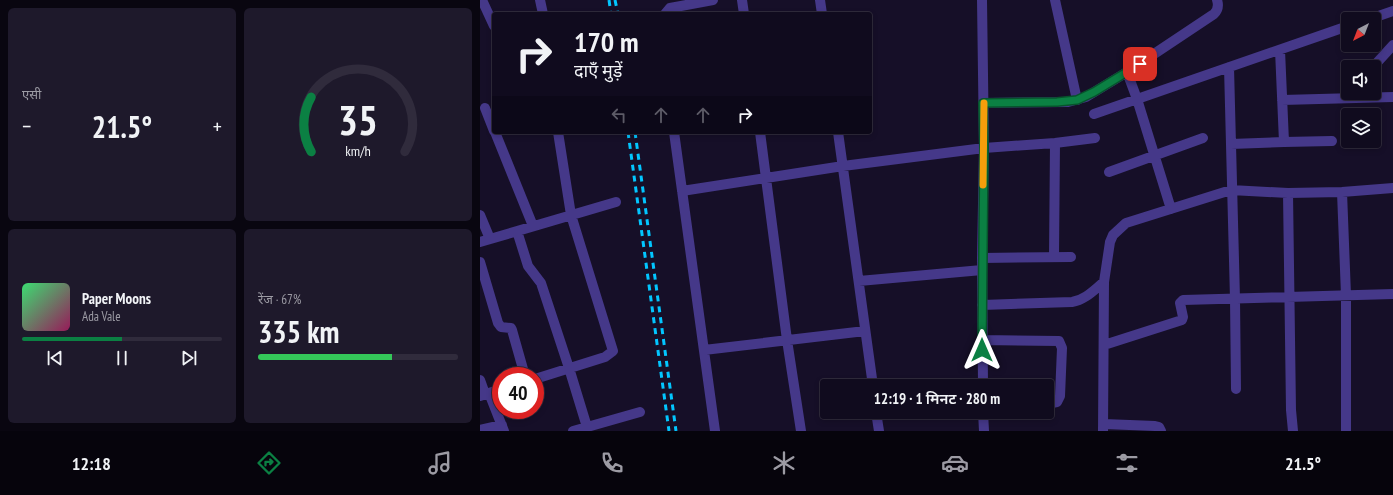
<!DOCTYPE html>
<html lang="hi">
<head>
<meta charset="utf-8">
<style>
	body { margin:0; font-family:"PT Sans Narrow","Noto Sans Devanagari",sans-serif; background:#1e192b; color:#f1f3f6; height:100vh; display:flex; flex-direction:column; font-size:15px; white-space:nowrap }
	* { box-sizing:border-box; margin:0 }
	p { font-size:13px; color:#9c9ba4 }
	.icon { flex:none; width:22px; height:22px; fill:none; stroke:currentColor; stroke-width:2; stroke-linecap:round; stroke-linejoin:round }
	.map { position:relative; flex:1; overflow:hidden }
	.panel { display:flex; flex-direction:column; gap:8px; padding:8px; background:#090610; width:480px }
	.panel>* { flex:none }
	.top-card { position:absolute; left:12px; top:12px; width:380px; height:122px; border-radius:4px; box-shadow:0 2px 6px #0003,0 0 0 1px #302b3c; background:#100b1e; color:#f1f3f6; overflow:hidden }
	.needle { width:26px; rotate:222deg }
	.tools { position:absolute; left:861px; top:12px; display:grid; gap:8px }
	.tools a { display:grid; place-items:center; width:40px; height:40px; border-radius:4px; background:#100b1e; box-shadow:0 2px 6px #0003,0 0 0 1px #302b3c; font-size:20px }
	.speed { position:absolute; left:12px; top:367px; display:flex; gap:8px; font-size:20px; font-weight:700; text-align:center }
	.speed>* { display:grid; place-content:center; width:52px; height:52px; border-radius:50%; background:#100b1e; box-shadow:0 2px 6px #0003,0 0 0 1px #302b3c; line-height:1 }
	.speed .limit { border:6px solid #d22; background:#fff; color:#111 }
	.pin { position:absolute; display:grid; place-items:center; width:34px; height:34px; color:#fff; margin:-17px; border-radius:8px; box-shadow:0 2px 6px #0006 }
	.me { position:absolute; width:44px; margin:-22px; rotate:0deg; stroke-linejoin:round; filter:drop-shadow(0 0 3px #0008) }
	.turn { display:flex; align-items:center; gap:14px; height:84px; padding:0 16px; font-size:18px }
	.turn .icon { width:52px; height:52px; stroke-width:2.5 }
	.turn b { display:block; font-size:28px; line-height:34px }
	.lanes { display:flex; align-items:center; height:38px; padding:0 16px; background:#0003; justify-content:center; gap:20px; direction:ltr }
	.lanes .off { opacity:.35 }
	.big { font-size:30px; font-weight:600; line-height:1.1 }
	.panel .card { flex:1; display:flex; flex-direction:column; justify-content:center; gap:6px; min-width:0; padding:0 14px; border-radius:6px; background:#1e192b }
	.panel .dial { align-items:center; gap:0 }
	.dial svg { height:104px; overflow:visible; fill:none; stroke:#302b3c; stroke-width:7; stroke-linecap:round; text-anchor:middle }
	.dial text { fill:#f1f3f6; stroke:none }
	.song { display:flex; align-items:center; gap:12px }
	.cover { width:48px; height:48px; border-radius:6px; background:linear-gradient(135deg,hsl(140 70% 55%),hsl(330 70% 35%)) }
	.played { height:4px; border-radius:2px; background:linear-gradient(90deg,#0b8043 50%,#302b3c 50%) }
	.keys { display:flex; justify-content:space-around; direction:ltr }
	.heat { display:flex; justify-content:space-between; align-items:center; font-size:22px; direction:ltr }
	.charge { height:6px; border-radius:3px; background:linear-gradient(90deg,#34c759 67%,#302b3c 0) }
	.panel .tiles { flex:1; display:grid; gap:8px; grid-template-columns:repeat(2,1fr) }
	.trip { position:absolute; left:340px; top:379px; width:234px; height:40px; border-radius:4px; background:#100b1e; box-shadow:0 2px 6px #0003,0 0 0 1px #302b3c; font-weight:600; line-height:40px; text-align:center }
	.tabs { display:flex; height:64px; justify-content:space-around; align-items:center; background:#06040c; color:#9c9ba4 }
	.tabs .icon { width:28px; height:28px }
	.tabs .selected { color:#0b8043 }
	.tabs b { font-size:18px; color:#f1f3f6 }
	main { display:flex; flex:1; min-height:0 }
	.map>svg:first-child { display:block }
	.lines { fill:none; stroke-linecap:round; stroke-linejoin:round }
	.minor { stroke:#453889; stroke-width:10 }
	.rail { stroke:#02c6ff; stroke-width:3; stroke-dasharray:6 5; stroke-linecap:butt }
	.route-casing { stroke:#07532c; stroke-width:10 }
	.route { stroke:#0b8043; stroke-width:7 }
	.slow { stroke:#f59e0b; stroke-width:7 }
</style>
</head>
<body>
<main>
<section class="panel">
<div class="tiles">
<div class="card"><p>एसी</p>
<div class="heat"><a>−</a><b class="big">21.5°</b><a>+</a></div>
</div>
<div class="card dial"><svg viewBox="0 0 100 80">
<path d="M14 69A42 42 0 1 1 86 69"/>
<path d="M14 69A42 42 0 0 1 14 27" stroke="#0b8043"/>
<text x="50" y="56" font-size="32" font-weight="700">35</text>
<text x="50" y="72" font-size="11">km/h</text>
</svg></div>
<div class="card">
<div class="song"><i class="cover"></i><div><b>Paper Moons</b><p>Ada Vale</p></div></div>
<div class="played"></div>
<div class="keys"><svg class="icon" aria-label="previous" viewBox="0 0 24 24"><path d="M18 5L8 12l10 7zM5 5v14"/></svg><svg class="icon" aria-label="pause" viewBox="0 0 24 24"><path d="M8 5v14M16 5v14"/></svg><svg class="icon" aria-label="next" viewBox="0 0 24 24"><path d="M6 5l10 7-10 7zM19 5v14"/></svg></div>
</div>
<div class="card"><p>रेंज · 67%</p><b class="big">335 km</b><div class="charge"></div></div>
</div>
</section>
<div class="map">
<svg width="913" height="431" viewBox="0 0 913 431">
	<rect width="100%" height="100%" fill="#160f28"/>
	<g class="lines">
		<path class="minor" d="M2,0L14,26
			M60,0L63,14
			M262,0L264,14
			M340,0L342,14
			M502,0L504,148L502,258L503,386
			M575,0L597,100
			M185,14L190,8L233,0
			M890,19L913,11
			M749,67L755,299L756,389
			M893,67L913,45
			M647,72L657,99L691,209
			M802,100L913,97
			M503,103L588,102L606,97L647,72L734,14C738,10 739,6 737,0
			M5,108L14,131
			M614,114L868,26
			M15,132L53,226
			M194,132L235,431
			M280,132L307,340L321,431
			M358,132L393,386
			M804,142L852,141
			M751,144L804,142L800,50
			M629,172L723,138
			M202,191L363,166L504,148L575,143L615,138
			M862,192L866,295V431
			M808,193L811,410L813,431
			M0,215L10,239
			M37,231L48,266L61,283L89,368L107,427
			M0,242L136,202
			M574,257L575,143
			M502,258L591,257
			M0,262L18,323L21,327L31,328L32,330L45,376
			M379,281L502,270
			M502,305L592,302C605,300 614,290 624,282
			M502,340L579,341L582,348L580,396L577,402L567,404
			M624,345L702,320L703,317L700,303L703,300L913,294
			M224,350L385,331
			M55,379L125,357L133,351L91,215L78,132
			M0,380L5,394
			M9,393L24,431
			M0,396L21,389
			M396,412L399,431
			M503,412L504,431
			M624,424L675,426L679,427L681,431
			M0,430L22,425
			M93,431L160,412
			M623,431L624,282L630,242L633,235L646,223L751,190L808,193L862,192L913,188"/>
		<path class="rail" d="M129,0L131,14
			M135,0L138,14
			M148,132L189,431
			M155,132L196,431"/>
	</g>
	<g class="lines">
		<g class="route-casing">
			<path id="route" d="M502,350L504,148L503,103L577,102L597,100L614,92L660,64"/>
		</g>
		<use href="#route" class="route"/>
		<path class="slow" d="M503,185L504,103"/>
	</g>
</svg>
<div class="tools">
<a><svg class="needle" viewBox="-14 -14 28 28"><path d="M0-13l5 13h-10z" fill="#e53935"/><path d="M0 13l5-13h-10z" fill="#9c9ba4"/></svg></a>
<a><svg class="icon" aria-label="sound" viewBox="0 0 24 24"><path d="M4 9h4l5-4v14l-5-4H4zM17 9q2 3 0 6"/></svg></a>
<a><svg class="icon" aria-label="layers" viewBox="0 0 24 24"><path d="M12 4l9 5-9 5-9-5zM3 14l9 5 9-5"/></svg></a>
</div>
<div class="speed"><div class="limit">40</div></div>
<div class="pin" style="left:660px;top:64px;background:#d93025"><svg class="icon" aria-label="arrive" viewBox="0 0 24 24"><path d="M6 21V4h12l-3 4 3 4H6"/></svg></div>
<svg class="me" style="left:502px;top:350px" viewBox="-20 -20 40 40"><path d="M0-17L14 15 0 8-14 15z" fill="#0b8043" stroke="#fff" stroke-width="4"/></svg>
<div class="trip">12:19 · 1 मिनट · 280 m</div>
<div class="top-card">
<div class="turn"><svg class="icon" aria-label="right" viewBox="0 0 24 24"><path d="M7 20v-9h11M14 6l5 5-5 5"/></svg><div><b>170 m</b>दाएँ मुड़ें</div></div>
<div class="lanes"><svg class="icon off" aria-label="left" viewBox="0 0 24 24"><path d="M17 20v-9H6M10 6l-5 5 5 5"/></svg><svg class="icon off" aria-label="ahead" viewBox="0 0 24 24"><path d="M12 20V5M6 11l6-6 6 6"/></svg><svg class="icon off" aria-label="ahead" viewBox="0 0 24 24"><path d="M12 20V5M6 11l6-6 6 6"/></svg><svg class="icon" aria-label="right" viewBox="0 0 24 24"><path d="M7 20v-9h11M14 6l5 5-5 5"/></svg></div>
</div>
</div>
</main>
<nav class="tabs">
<b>12:18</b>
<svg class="icon selected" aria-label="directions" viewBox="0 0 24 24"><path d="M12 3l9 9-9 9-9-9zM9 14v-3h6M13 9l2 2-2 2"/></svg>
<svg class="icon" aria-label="music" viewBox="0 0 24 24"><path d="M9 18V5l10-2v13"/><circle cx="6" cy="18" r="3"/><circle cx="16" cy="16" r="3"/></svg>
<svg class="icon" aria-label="phone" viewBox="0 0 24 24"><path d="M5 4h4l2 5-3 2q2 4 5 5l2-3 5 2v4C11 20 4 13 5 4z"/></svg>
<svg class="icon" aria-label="climate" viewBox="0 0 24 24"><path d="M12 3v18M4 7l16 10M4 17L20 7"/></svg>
<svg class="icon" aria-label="car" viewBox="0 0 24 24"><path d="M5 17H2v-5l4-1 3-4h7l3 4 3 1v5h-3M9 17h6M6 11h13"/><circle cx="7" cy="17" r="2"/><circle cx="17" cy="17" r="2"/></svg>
<svg class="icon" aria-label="filters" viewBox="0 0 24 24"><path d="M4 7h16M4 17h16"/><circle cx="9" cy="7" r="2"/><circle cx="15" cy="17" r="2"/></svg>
<b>21.5°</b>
</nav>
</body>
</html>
